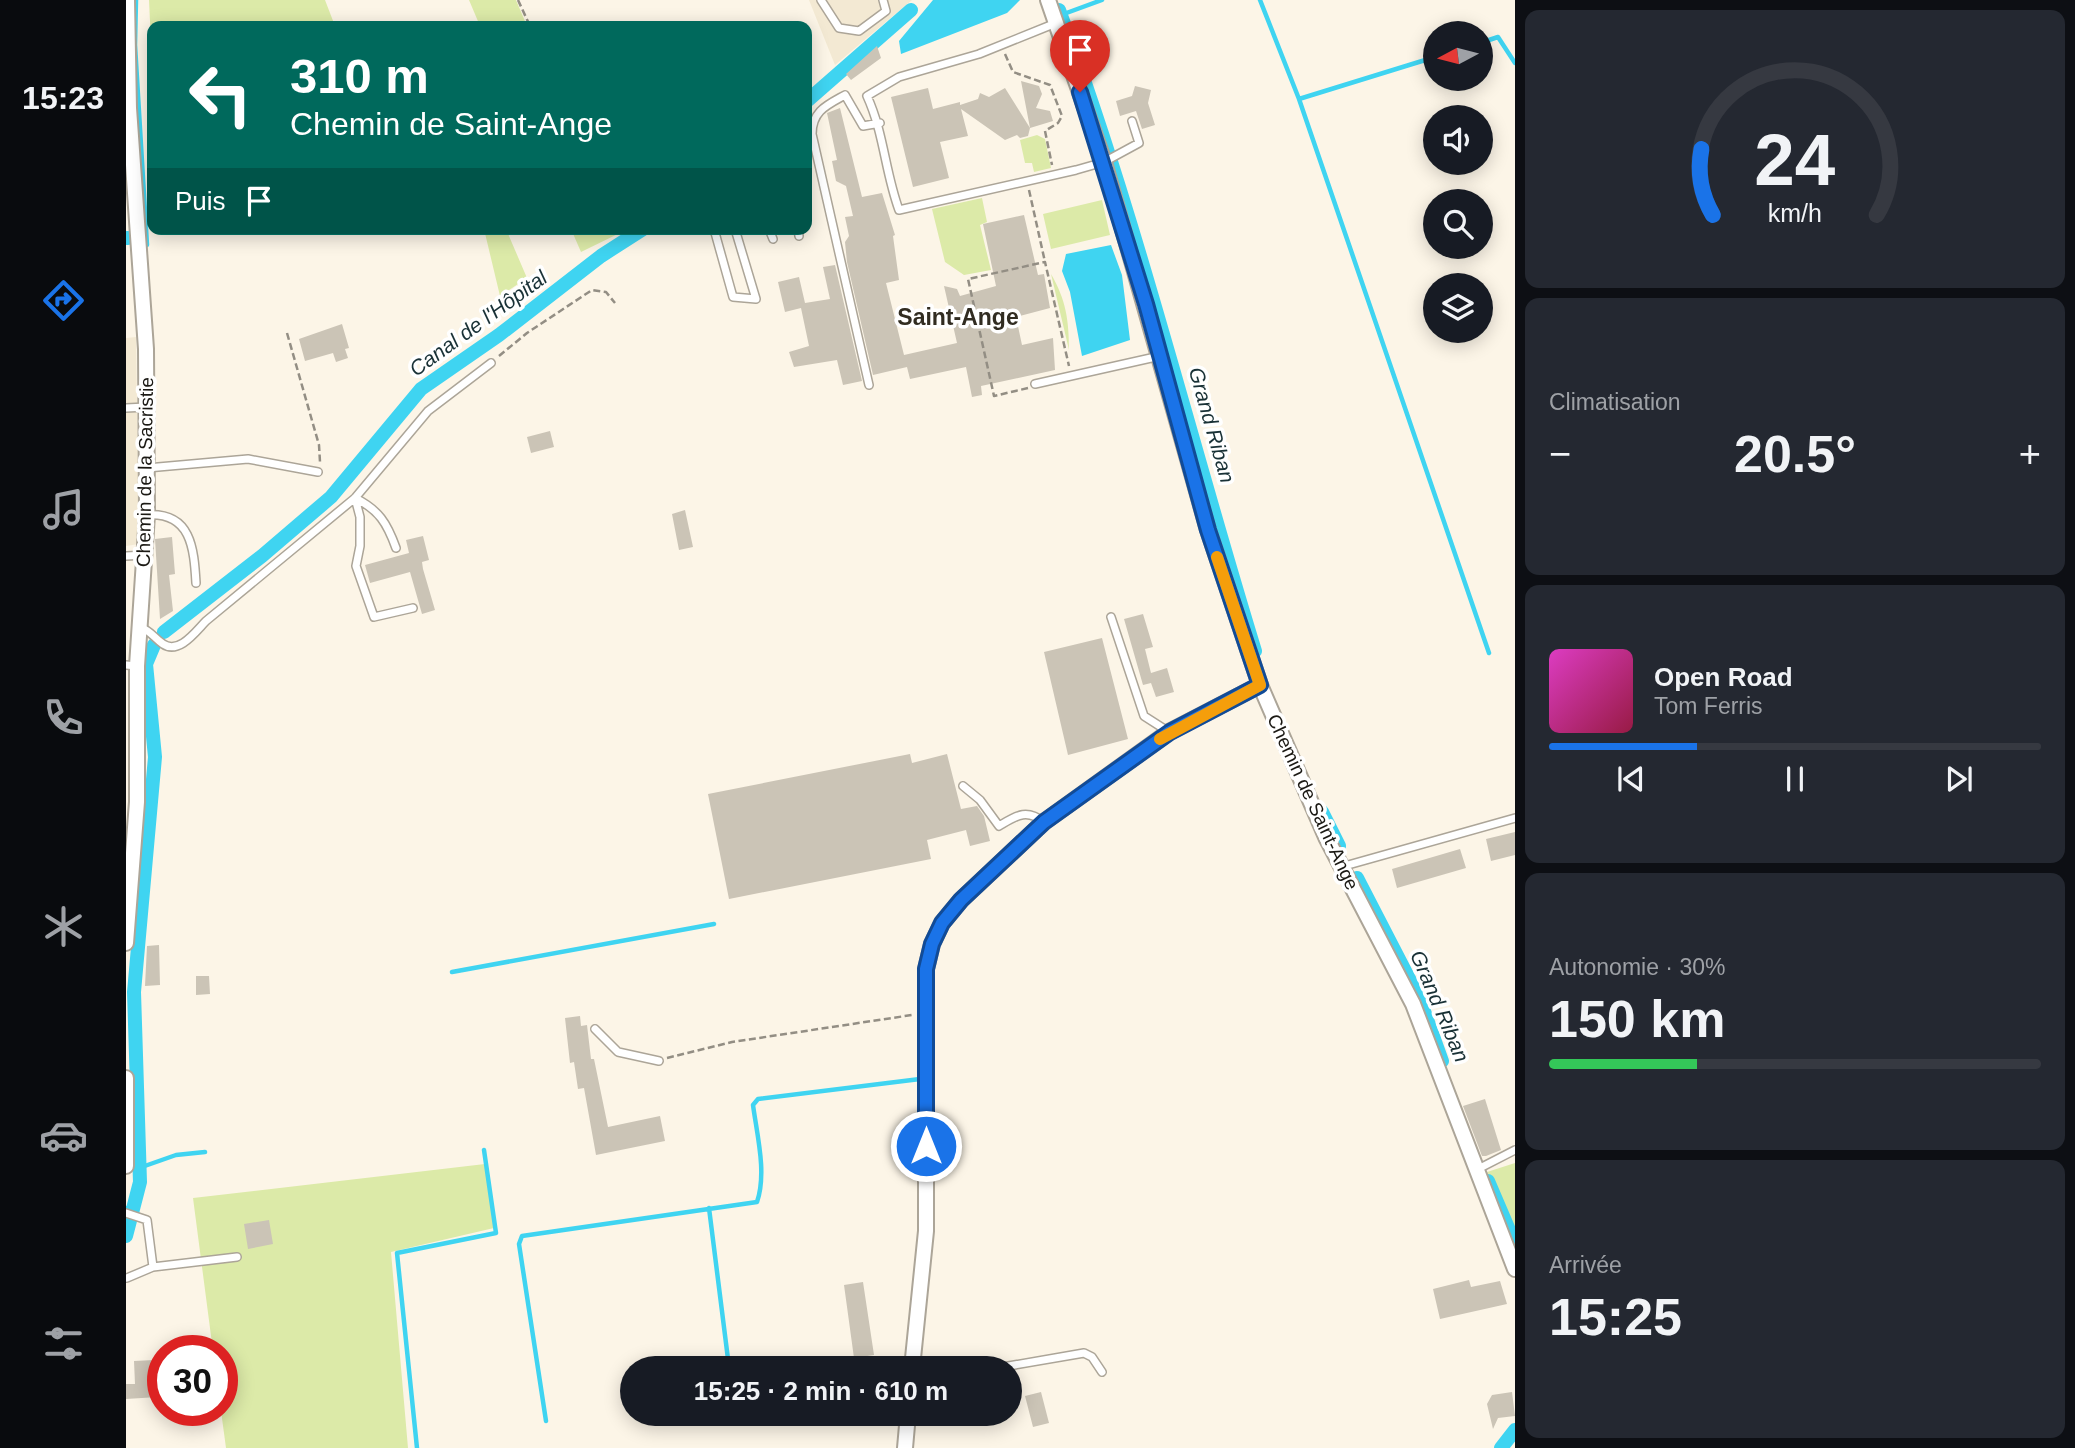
<!DOCTYPE html>
<html lang="fr">
<head>
<meta charset="utf-8">
<style>
	body { margin:0; font-family:Arial,sans-serif; background:#242831; color:#f1f3f6; height:100vh; display:flex; flex-direction:column; font-size:26px; white-space:nowrap }
	* { box-sizing:border-box; margin:0 }
	p { font-size:23px; color:#9ea1a6 }
	.icon { flex:none; width:38px; height:38px; fill:none; stroke:currentColor; stroke-width:2; stroke-linecap:round; stroke-linejoin:round }
	.map { position:relative; flex:1; overflow:hidden }
	.details { display:flex; flex-direction:column; gap:10px; padding:10px; background:#0d0f14; width:560px }
	.details>* { flex:none }
	.top-card { position:absolute; left:21px; top:21px; width:665px; height:214px; border-radius:14px; box-shadow:0 4px 18px #0003; background:#00695c; color:#fff; overflow:hidden }
	.needle { width:46px; rotate:263deg }
	.fabs { position:absolute; left:1297px; top:21px; display:grid; gap:14px }
	.fabs a { display:grid; place-items:center; width:70px; height:70px; border-radius:50%; background:#171b24; box-shadow:0 4px 18px #0003; font-size:35px }
	.speed { position:absolute; left:21px; top:1335px; display:flex; gap:14px; font-size:35px; font-weight:700; text-align:center }
	.speed>* { display:grid; place-content:center; width:91px; height:91px; border-radius:50%; background:#171b24; box-shadow:0 4px 18px #0003; line-height:1 }
	.speed .limit { border:10px solid #d22; background:#fff; color:#111 }
	.pin { position:absolute; display:grid; place-items:center; width:60px; height:60px; color:#fff; margin:-72px -30px; border-radius:50% 50% 50% 0; rotate:-45deg; box-shadow:0 0 7px #0007 }
	.pin .icon { rotate:45deg }
	.me { position:absolute; width:77px; margin:-38px; rotate:0deg; stroke-linejoin:round; filter:drop-shadow(0 0 5px #0008) }
	.turn { display:flex; align-items:center; gap:24px; height:147px; padding:0 28px; font-size:32px }
	.turn .icon { width:91px; height:91px; stroke-width:2.5 }
	.turn b { display:block; font-size:49px; line-height:60px }
	.then { display:flex; align-items:center; height:66px; padding:0 28px; background:#0003; gap:14px; font-size:26px }
	.big { font-size:52px; font-weight:700; line-height:1.1 }
	.details .tile { flex:1; display:flex; flex-direction:column; justify-content:center; gap:10px; min-width:0; padding:0 24px; border-radius:14px; background:#242831 }
	.details .dial { align-items:center; gap:0 }
	.dial svg { height:182px; overflow:visible; fill:none; stroke:#363941; stroke-width:7; stroke-linecap:round; text-anchor:middle }
	.dial text { fill:#f1f3f6; stroke:none }
	.song { display:flex; align-items:center; gap:21px }
	.cover { width:84px; height:84px; border-radius:10px; background:linear-gradient(135deg,hsl(310 70% 55%),hsl(340 70% 35%)) }
	.played { height:7px; border-radius:4px; background:linear-gradient(90deg,#1a73e8 30%,#363941 30%) }
	.keys { display:flex; justify-content:space-around; direction:ltr }
	.heat { display:flex; justify-content:space-between; align-items:center; font-size:38px; direction:ltr }
	.charge { height:10px; border-radius:5px; background:linear-gradient(90deg,#34c759 30%,#363941 0) }
	.trip { position:absolute; left:494px; top:1356px; width:402px; height:70px; border-radius:35px; background:#171b24; box-shadow:0 4px 18px #0003; font-weight:700; line-height:70px; text-align:center }
	main { display:flex; flex:1; min-height:0 }
	.menu { display:flex; flex-direction:column; width:126px; justify-content:space-around; align-items:center; background:#090b0e; color:#9ea1a6 }
	.menu .icon { width:49px; height:49px }
	.menu .selected { color:#1a73e8 }
	.menu b { font-size:32px; color:#f1f3f6 }
	.map>svg:first-child { display:block }
	.built { fill:#f3e9d3 }
	.green { fill:#dceaa8 }
	.water { fill:#3fd4f1 }
	.lines { fill:none; stroke-linecap:round; stroke-linejoin:round }
	.stream { stroke:#3fd4f1; stroke-width:4.5 }
	.canal { stroke:#3fd4f1; stroke-width:14 }
	.building { fill:#cbc4b6 }
	.lane-casing { stroke:#aca598; stroke-width:10 }
	.street-casing { stroke:#aca598; stroke-width:18 }
	.path { stroke:#938e84; stroke-width:2.5; stroke-dasharray:7 3.5; stroke-linecap:butt }
	.lane { stroke:#fff; stroke-width:7 }
	.street { stroke:#fff; stroke-width:14 }
	.route-casing { stroke:#114b97; stroke-width:18 }
	.route { stroke:#1a73e8; stroke-width:12 }
	.slow { stroke:#f59e0b; stroke-width:12 }
	.labels { text-anchor:middle; dominant-baseline:central; stroke-width:7; stroke-linejoin:round; paint-order:stroke }
	.street-label { font-size:19px; fill:#1b1914; stroke:#fff }
	.water-label { font-size:21px; font-style:italic; fill:#193136; stroke:#fff }
	.quarter-label { font-size:23px; font-weight:bold; fill:#312c21; stroke:#fff }
</style>
</head>
<body>
<main>
<nav class="menu">
<b>15:23</b>
<svg class="icon selected" aria-label="directions" viewBox="0 0 24 24"><path d="M12 3l9 9-9 9-9-9zM9 14v-3h6M13 9l2 2-2 2"/></svg>
<svg class="icon" aria-label="music" viewBox="0 0 24 24"><path d="M9 18V5l10-2v13"/><circle cx="6" cy="18" r="3"/><circle cx="16" cy="16" r="3"/></svg>
<svg class="icon" aria-label="phone" viewBox="0 0 24 24"><path d="M5 4h4l2 5-3 2q2 4 5 5l2-3 5 2v4C11 20 4 13 5 4z"/></svg>
<svg class="icon" aria-label="climate" viewBox="0 0 24 24"><path d="M12 3v18M4 7l16 10M4 17L20 7"/></svg>
<svg class="icon" aria-label="car" viewBox="0 0 24 24"><path d="M5 17H2v-5l4-1 3-4h7l3 4 3 1v5h-3M9 17h6M6 11h13"/><circle cx="7" cy="17" r="2"/><circle cx="17" cy="17" r="2"/></svg>
<svg class="icon" aria-label="filters" viewBox="0 0 24 24"><path d="M4 7h16M4 17h16"/><circle cx="9" cy="7" r="2"/><circle cx="15" cy="17" r="2"/></svg>
</nav>
<div class="map">
<svg width="1389" height="1448" viewBox="0 0 1389 1448">
	<rect width="100%" height="100%" fill="#fcf5e7"/>
	<path class="built" d="M683,0H786L709,65Z
		M10,337L13,544L0,546V338Z"/>
	<path class="green" d="M23,0H199L209,26H26V65Z
		M343,0H390L401,26H354Z
		M911,135L919,139L925,168L908,172L906,163H899L894,140Z
		M856,198L861,222L854,225L865,270L838,275L819,262L806,209Z
		M976,200L984,235L925,249L917,214Z
		M358,229H380L401,278L374,296Z
		M445,229H502L455,252Z
		M925,274C940,300 943,320 943,350Z
		M1389,1163V1243L1361,1172Z
		M359,1164L368,1228L265,1252L282,1448H100L95,1411L96,1351H87L67,1198Z"/>
	<path class="water" d="M807,0H894L881,13L775,54L773,41Z
		M985,245L996,275L1004,340L956,356L944,292L936,271L940,254Z"/>
	<g class="lines">
		<path class="stream" d="M10,0L9,45L21,245
			M1134,0L1173,99L1309,57
			M935,15L976,0
			M1354,43L1372,37L1389,63
			M1173,99L1363,653
			M326,972L588,924
			M13,1168L50,1155L79,1152
			M0,1208L8,1211
			M583,1208L603,1367
			M420,1421L393,1244L396,1236L631,1202C641,1173 631,1135 627,1105L632,1099L794,1079V1074
			M291,1448L271,1253L370,1233L358,1150"/>
		<path class="canal" d="M933,10C1011,220 1063,437 1129,651
			M681,101L785,10
			M0,238H2
			M38,632L136,556L205,497L295,389L373,335L475,256L517,229
			M1196,812L1213,846
			M1231,878L1294,1000L1316,1061
			M1362,1181L1389,1244
			M0,1236L14,1182L8,992L29,757L20,664L28,645
			M1375,1448L1389,1430"/>
	</g>
	<path class="building" d="M751,46L755,58L725,80L720,74Z
		M895,81L913,86L916,94L910,108L924,111L927,121L904,128L902,136L894,138L891,135L879,140L835,109L842,136L814,142L823,178L787,187L765,97L802,88L807,109L834,102V105L852,99L854,93L863,97L879,88L904,128Z
		M1009,86L1025,90L1022,103L1029,125L1016,129L1010,111L994,116L990,101L1006,96Z
		M714,108L736,197L756,193L769,235L767,236L773,280L760,283L778,355L831,343L818,286L831,289L834,296L870,286L857,224L898,215L912,275L918,274L924,308L890,317L896,345L927,338L929,370L855,386L856,395L846,397L840,367L784,379L781,367L747,375L721,262L719,242L723,236L719,217L727,216L720,186L710,181L706,161L711,160L701,113Z
		M709,265L736,381L717,385L711,360L668,367L663,352L683,346L675,308L659,312L652,282L673,277L679,303L704,299L697,267Z
		M216,324L223,348L219,349L222,358L210,362L207,353L179,361L173,339Z
		M424,431L428,447L405,453L401,437Z
		M559,510L567,547L553,550L546,514Z
		M297,536L303,560L296,562L297,569L309,610L296,614L284,572L244,583L239,565L283,553L280,540Z
		M46,537L49,574L43,575L47,611L34,619L29,539Z
		M1017,614L1027,647L1019,649L1025,673L1041,668L1048,692L1030,697L1025,683L1017,685L998,619Z
		M976,638L1002,739L942,755L918,652Z
		M784,754L786,763L821,754L835,809L851,806L858,816L864,841L844,846L840,830L801,840L805,859L603,899L582,794Z
		M1389,832V855L1365,861L1360,839Z
		M1334,849L1340,868L1271,888L1266,869Z
		M33,945L34,985L19,986L21,946Z
		M70,976H83L84,994L70,995Z
		M454,1016L455,1026L461,1025L465,1059H468L482,1127L534,1116L539,1141L470,1155L458,1088L452,1089L448,1062L444,1063L439,1018Z
		M1359,1099L1375,1150L1360,1156H1356L1337,1106Z
		M143,1220L147,1244L122,1249L118,1224Z
		M1343,1280L1345,1287L1374,1281L1381,1304L1314,1319L1307,1289Z
		M737,1282L748,1355L728,1358L718,1285Z
		M28,1360L32,1397L0,1399V1384H9L8,1361Z
		M915,1392L923,1423L907,1427L899,1396Z
		M1386,1392L1389,1416L1372,1418L1367,1429L1361,1404L1366,1395Z"/>
	<g class="lines">
		<g class="lane-casing">
			<path id="lane" d="M695,0L713,28L733,31L760,11L757,0
				M930,23L853,54L773,77L741,96C758,133 759,172 773,210L950,170L978,162L1013,143L1006,121
				M686,134L743,385
				M681,136L686,134C686,111 701,105 719,95L737,126L754,123
				M588,229L607,297L630,299L609,229
				M643,229L647,239
				M672,229L673,236
				M909,384L1034,356
				M0,408L20,407
				M21,468L122,459L192,472
				M229,498L234,517V546L230,566L248,617L287,608
				M229,498C253,510 261,523 270,548
				M21,515C65,512 68,548 70,583
				M0,556L19,555
				M985,617L1018,716L1043,732
				M14,627C25,631 28,638 37,644C53,655 70,631 80,621L229,498L302,411L365,363
				M0,665L11,666
				M837,786L854,800L873,826C890,816 900,808 918,822
				M1215,867L1389,818
				M469,1029L492,1052L533,1061
				M1352,1169L1389,1150
				M0,1213L21,1220L27,1267L111,1257
				M1,1278L27,1267
				M871,1368L958,1353L966,1357L976,1372
				M782,1419L798,1414"/>
		</g>
		<g class="street-casing">
			<path id="street" d="M922,0L978,162L1082,530L1134,685L1200,837L1287,1004L1389,1269
				M0,943L11,802V666L21,515L20,349L3,108L1,0
				M0,1078V1166
				M786,1368L800,1231V969L806,944L816,923L835,900L918,822L1043,732L1134,685
				M779,1448L782,1414"/>
		</g>
		<path class="path" d="M392,0L404,26
			M879,54L887,72L924,85L936,116L932,123L919,131L926,165
			M903,190L919,262
			M161,333L193,445L194,462
			M373,356L401,333L466,290L480,292L489,303
			M902,388L868,396L842,279L919,262L943,366
			M541,1058L606,1042L786,1015"/>
		<use href="#lane" class="lane"/>
		<use href="#street" class="street"/>
	</g>
	<g class="lines">
		<g class="route-casing">
			<path id="route" d="M800,1146V969L806,944L816,923L835,900L918,822L1044,732L1134,685L1082,530L1020,304L954,92"/>
		</g>
		<use href="#route" class="route"/>
		<path class="slow" d="M1034,739L1134,685L1091,557"/>
	</g>
	<g class="labels">
		<g class="street-label">
			<text transform="translate(19 472) rotate(-89)">Chemin de la Sacristie</text>
			<text transform="translate(1187 802) rotate(65)">Chemin de Saint-Ange</text>
		</g>
		<g class="water-label">
			<text transform="translate(352 323) rotate(-36)">Canal de l'Hôpital</text>
			<text transform="translate(1086 425) rotate(74)">Grand Riban</text>
			<text transform="translate(1314 1006) rotate(67)">Grand Riban</text>
		</g>
		<g class="quarter-label">
			<text x="832" y="317">Saint-Ange</text>
		</g>
	</g>
</svg>
<div class="fabs">
<a><svg class="needle" viewBox="-14 -14 28 28"><path d="M0-13l5 13h-10z" fill="#e53935"/><path d="M0 13l5-13h-10z" fill="#9ea1a6"/></svg></a>
<a><svg class="icon" aria-label="sound" viewBox="0 0 24 24"><path d="M4 9h4l5-4v14l-5-4H4zM17 9q2 3 0 6"/></svg></a>
<a><svg class="icon" aria-label="search" viewBox="0 0 24 24"><circle cx="10" cy="10" r="6"/><path d="M15 15l6 6"/></svg></a>
<a><svg class="icon" aria-label="layers" viewBox="0 0 24 24"><path d="M12 4l9 5-9 5-9-5zM3 14l9 5 9-5"/></svg></a>
</div>
<div class="speed"><div class="limit">30</div></div>
<div class="pin" style="left:954px;top:92px;background:#d93025"><svg class="icon" aria-label="arrive" viewBox="0 0 24 24"><path d="M6 21V4h12l-3 4 3 4H6"/></svg></div>
<svg class="me" style="left:800px;top:1146px" viewBox="-20 -20 40 40"><circle r="17" fill="#1a73e8" stroke="#fff" stroke-width="3"/><path d="M0-11L8 9 0 5-8 9z" fill="#fff"/></svg>
<div class="trip">15:25 · 2 min · 610 m</div>
<div class="top-card">
<div class="turn"><svg class="icon" aria-label="left" viewBox="0 0 24 24"><path d="M17 20v-9H6M10 6l-5 5 5 5"/></svg><div><b>310 m</b>Chemin de Saint-Ange</div></div>
<div class="then">Puis<svg class="icon" aria-label="arrive" viewBox="0 0 24 24"><path d="M6 21V4h12l-3 4 3 4H6"/></svg></div>
</div>
</div>
<section class="details">
<div class="tile dial"><svg viewBox="0 0 100 80">
<path d="M14 69A42 42 0 1 1 86 69"/>
<path d="M14 69A42 42 0 0 1 9 40" stroke="#1a73e8"/>
<text x="50" y="56" font-size="32" font-weight="700">24</text>
<text x="50" y="72" font-size="11">km/h</text>
</svg></div>
<div class="tile"><p>Climatisation</p>
<div class="heat"><a>−</a><b class="big">20.5°</b><a>+</a></div>
</div>
<div class="tile">
<div class="song"><i class="cover"></i><div><b>Open Road</b><p>Tom Ferris</p></div></div>
<div class="played"></div>
<div class="keys"><svg class="icon" aria-label="previous" viewBox="0 0 24 24"><path d="M18 5L8 12l10 7zM5 5v14"/></svg><svg class="icon" aria-label="pause" viewBox="0 0 24 24"><path d="M8 5v14M16 5v14"/></svg><svg class="icon" aria-label="next" viewBox="0 0 24 24"><path d="M6 5l10 7-10 7zM19 5v14"/></svg></div>
</div>
<div class="tile"><p>Autonomie · 30%</p><b class="big">150 km</b><div class="charge"></div></div>
<div class="tile"><p>Arrivée</p><b class="big">15:25</b></div>
</section>
</main>
</body>
</html>
